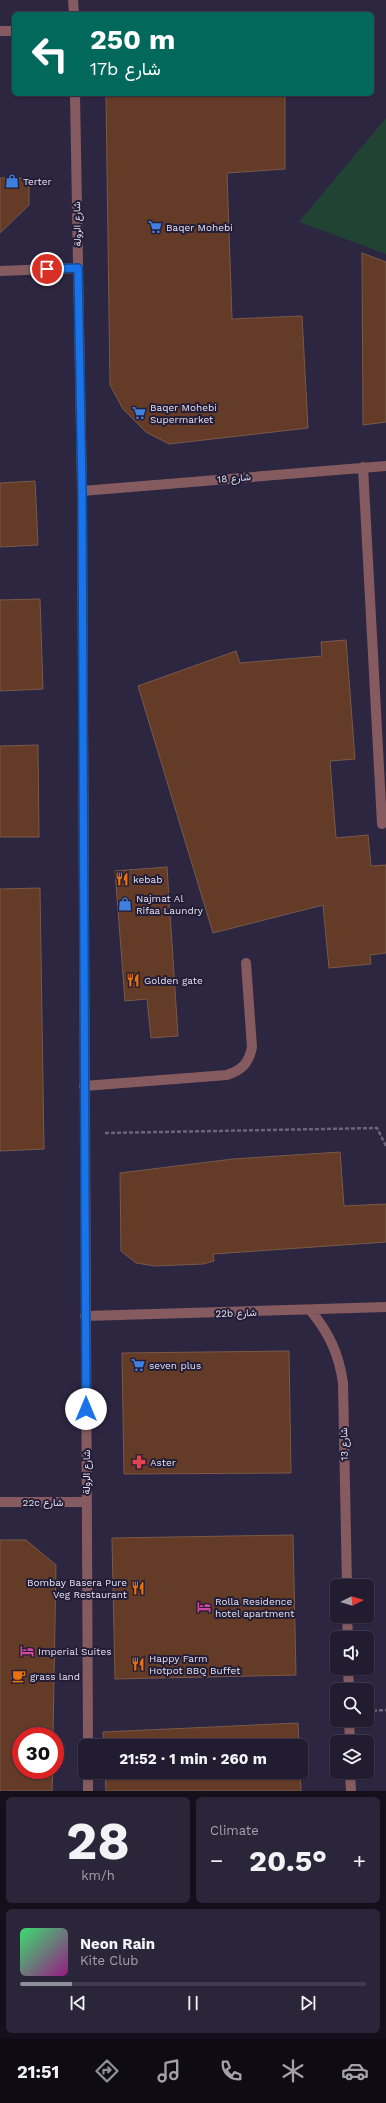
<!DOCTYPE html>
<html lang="en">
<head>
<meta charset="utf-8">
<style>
	body { margin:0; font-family:"Work Sans",Vazirmatn,sans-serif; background:#2a2539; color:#f1f3f6; height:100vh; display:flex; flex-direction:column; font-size:15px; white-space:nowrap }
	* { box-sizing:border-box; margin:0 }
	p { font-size:13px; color:#a2a1ab }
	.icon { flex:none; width:22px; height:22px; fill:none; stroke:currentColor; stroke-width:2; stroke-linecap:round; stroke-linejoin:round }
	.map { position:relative; height:1791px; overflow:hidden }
	.panel { display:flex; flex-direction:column; gap:6px; padding:6px; background:#130f1b; flex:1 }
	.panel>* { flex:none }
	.top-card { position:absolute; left:12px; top:12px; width:362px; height:84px; border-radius:6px; box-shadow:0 1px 3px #0004,0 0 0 1px #3f3a4d; background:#00695c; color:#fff; overflow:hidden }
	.needle { width:26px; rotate:85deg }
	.tools { position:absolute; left:330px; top:1579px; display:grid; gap:8px }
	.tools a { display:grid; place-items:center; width:44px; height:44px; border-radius:6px; background:#221c31; box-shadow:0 1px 3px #0004,0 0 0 1px #3f3a4d; font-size:20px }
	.speed { position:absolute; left:12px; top:1727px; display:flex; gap:8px; font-size:20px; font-weight:700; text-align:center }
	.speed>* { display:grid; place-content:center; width:52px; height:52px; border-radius:50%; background:#221c31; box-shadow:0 1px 3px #0004,0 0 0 1px #3f3a4d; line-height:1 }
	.speed .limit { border:6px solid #d22; background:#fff; color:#111 }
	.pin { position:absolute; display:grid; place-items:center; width:34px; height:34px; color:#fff; margin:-17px; border:2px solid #fff; border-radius:50%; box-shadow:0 1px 4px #0007 }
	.me { position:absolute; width:44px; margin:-22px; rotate:0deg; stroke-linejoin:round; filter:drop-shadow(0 0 3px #0008) }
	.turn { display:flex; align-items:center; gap:14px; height:84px; padding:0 12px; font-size:18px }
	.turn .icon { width:52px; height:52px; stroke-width:2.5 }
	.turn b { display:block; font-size:28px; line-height:34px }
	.big { font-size:30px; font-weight:700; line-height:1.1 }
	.panel .widget { flex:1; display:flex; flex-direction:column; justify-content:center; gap:6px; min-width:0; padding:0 14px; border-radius:6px; background:#2a2539 }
	.panel .dial { align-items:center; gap:0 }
	.dial b { font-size:52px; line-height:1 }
	.song { display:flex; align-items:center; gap:12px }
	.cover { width:48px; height:48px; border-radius:6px; background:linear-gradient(135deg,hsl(140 70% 55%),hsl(310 70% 35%)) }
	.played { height:4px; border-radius:2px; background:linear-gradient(90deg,#8c9099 15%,#3f3a4d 15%) }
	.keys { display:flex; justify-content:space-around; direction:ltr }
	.heat { display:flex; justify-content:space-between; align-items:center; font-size:22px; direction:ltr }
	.panel .tiles { flex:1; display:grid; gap:6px; grid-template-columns:1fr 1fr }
	.widget:last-child { grid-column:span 2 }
	.trip { position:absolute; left:78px; top:1739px; width:230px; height:40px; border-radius:6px; background:#221c31; box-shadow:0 1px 3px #0004,0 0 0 1px #3f3a4d; font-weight:700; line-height:40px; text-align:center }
	.menu { display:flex; height:64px; justify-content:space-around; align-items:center; background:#0e0b14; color:#a2a1ab }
	.menu .icon { width:28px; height:28px }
	.menu .active { color:#8c9099 }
	.menu b { font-size:18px; color:#f1f3f6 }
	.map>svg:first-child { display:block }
	.green { fill:#214333 }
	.building { fill:#633b27; stroke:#79594a }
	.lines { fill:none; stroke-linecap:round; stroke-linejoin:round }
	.path { stroke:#6a647c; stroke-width:2.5; stroke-dasharray:4 2; stroke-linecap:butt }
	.minor { stroke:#855b60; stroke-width:10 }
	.route-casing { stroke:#114b97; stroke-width:10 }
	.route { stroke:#1a73e8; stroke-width:7 }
	.labels { text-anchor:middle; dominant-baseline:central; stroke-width:4; stroke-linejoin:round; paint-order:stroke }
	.poi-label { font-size:10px; fill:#e4e1f3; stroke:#231d36; text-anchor:start }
	.street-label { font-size:10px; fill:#e4e1f3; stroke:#231d36 }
</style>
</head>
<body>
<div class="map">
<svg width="386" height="1791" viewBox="0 0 386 1791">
	<rect width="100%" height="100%" fill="#2d2641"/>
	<path class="green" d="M386,118V254L299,222Z"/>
	<path class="building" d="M106,94H285V169L227,173L232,319L302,316L308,428L169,444L146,432L123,409L110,385Z
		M0,178H29V205L0,233Z
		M362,253L386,262V422L363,425Z
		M35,481L38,545L0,547V483Z
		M40,599L43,689L0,691V600Z
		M346,640L355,759L330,761L336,838L368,835L371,866L386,865V953L370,955L371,964L329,968L323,905L213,933L138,686L236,651L240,663L322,656L321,642Z
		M38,745L39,837H0V746Z
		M167,867L178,1036L151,1038L147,999L125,1001L115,871Z
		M40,888L44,1149L0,1151V889Z
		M340,1152L344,1206L386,1204V1242L213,1254L214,1261L203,1264L155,1266L136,1263L121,1251L120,1173L233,1159Z
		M289,1351L291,1473L124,1474L122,1353Z
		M293,1535L296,1675L115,1679L112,1538Z
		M0,1540H26L56,1565L53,1736H21V1770H53L52,1791H0Z
		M298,1723L299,1746H104L103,1732Z
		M105,1772H300L301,1791H106Z"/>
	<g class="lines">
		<path class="path" d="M105,1133L377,1128L386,1146
			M367,1711L386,1710"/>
		<path class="minor" d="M73,0L74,14
			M0,31H14
			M75,94L82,491L88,1746
			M0,271L78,268
			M363,467L382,824
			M82,491L386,466
			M84,1086L227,1075C242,1070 249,1063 252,1047L246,963
			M311,1311C329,1333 339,1354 343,1383L347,1586
			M85,1316L386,1307
			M0,1502H86
			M347,1616L348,1638
			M348,1668L349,1690
			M349,1720L350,1742
			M88,1772V1791
			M350,1772L351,1791"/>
	</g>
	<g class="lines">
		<g class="route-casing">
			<path id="route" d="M47,269L78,268L82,491L86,1409"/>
		</g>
		<use href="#route" class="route"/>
	</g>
	<defs>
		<g id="shop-bare" transform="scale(1.08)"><path d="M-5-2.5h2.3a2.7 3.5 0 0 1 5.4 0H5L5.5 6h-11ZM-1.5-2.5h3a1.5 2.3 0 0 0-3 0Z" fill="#3f7fe0" stroke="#231d36" stroke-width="2.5" paint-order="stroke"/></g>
		<g id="supermarket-bare" transform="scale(1.08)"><path d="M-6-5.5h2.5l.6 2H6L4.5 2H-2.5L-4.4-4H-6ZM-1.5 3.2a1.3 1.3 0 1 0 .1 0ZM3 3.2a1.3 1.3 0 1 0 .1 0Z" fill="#3f7fe0" stroke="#231d36" stroke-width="2.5" paint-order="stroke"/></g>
		<g id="restaurant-bare" transform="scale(1.08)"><path d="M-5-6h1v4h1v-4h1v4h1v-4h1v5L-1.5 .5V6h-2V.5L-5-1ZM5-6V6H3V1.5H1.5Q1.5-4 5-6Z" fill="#e8710a" stroke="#231d36" stroke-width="2.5" paint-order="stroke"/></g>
		<g id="pharmacy-bare" transform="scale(1.08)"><path d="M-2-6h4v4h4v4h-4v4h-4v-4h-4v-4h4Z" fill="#e0444e" stroke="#231d36" stroke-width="2.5" paint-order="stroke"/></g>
		<g id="hotel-bare" transform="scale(1.08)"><path d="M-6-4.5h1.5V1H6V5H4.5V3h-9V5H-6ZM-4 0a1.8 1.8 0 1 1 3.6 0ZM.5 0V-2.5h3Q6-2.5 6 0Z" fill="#d1479c" stroke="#231d36" stroke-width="2.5" paint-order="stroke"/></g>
		<g id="cafe-bare" transform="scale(1.08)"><path d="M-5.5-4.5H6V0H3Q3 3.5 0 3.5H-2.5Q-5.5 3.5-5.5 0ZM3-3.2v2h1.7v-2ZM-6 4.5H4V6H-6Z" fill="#e8710a" stroke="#231d36" stroke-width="2.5" paint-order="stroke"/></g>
	</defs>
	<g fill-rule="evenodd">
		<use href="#shop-bare" x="12" y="181"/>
		<use href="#supermarket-bare" x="155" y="227"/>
		<use href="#supermarket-bare" x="139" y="413"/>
		<use href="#restaurant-bare" x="122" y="879"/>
		<use href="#shop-bare" x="125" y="904"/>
		<use href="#restaurant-bare" x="133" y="980"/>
		<use href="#supermarket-bare" x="138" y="1365"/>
		<use href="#pharmacy-bare" x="139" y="1462"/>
		<use href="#restaurant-bare" x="138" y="1588"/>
		<use href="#hotel-bare" x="204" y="1607"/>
		<use href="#hotel-bare" x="27" y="1651"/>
		<use href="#restaurant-bare" x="138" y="1664"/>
		<use href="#cafe-bare" x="19" y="1676"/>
	</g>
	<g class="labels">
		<g class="poi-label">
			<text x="23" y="181">Terter</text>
			<text x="166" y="227">Baqer Mohebi</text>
			<text x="150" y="407">Baqer Mohebi<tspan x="150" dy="12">Supermarket</tspan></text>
			<text x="133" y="879">kebab</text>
			<text x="136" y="898">Najmat Al<tspan x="136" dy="12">Rifaa Laundry</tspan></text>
			<text x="144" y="980">Golden gate</text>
			<text x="149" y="1365">seven plus</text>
			<text x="150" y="1462">Aster</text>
			<text x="127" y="1582" text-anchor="end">Bombay Basera Pure<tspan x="127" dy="12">Veg Restaurant</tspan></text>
			<text x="215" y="1601">Rolla Residence<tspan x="215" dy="12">hotel apartment</tspan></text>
			<text x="38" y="1651">Imperial Suites</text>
			<text x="149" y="1658">Happy Farm<tspan x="149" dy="12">Hotpot BBQ Buffet</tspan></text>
			<text x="30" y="1676">grass land</text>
		</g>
		<g class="street-label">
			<text transform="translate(77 224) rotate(-91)">شارع الرولة</text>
			<text transform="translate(234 478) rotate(-5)">شارع 18</text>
			<text transform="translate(236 1313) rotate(-2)">22b شارع</text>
			<text transform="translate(344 1444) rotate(-91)">شارع 13</text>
			<text transform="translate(86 1472) rotate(-90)">شارع الرولة</text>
			<text x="43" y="1502">22c شارع</text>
		</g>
	</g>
</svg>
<div class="tools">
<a><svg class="needle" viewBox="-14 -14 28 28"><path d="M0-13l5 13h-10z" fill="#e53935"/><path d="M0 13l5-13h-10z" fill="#a2a1ab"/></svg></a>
<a><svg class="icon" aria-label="sound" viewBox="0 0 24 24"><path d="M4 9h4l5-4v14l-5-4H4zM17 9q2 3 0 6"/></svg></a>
<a><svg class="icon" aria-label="search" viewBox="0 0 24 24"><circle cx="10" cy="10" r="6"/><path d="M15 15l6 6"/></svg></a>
<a><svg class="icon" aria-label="layers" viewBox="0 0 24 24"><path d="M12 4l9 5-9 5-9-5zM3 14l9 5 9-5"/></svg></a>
</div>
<div class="speed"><div class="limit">30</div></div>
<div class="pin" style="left:47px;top:269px;background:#d93025"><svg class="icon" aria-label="arrive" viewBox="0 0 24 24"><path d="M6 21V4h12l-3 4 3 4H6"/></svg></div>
<svg class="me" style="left:86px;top:1409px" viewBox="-20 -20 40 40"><circle r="19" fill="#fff"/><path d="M0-13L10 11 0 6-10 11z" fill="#1a73e8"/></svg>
<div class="trip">21:52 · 1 min · 260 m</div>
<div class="top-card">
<div class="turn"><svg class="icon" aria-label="left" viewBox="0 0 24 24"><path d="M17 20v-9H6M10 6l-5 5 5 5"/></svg><div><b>250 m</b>17b شارع</div></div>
</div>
</div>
<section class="panel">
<div class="tiles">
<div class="widget dial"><b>28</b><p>km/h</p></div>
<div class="widget"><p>Climate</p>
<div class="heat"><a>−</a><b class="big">20.5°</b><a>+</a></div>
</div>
<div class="widget">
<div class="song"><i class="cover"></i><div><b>Neon Rain</b><p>Kite Club</p></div></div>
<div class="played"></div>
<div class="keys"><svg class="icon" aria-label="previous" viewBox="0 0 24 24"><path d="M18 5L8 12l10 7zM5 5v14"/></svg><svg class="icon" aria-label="pause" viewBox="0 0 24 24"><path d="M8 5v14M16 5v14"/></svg><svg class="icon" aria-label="next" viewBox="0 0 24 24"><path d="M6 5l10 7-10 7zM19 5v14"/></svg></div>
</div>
</div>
</section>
<nav class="menu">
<b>21:51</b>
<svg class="icon active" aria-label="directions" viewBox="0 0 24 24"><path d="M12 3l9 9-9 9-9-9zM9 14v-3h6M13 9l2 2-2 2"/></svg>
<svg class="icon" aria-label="music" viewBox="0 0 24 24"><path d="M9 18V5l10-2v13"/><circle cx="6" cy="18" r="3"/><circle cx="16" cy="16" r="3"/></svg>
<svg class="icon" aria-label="phone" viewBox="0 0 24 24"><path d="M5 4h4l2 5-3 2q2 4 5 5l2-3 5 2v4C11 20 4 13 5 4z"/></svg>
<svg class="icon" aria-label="climate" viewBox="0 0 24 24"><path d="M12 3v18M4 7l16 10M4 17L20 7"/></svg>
<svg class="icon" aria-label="car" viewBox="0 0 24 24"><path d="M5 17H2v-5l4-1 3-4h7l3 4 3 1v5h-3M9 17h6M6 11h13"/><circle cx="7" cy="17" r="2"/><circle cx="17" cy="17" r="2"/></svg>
</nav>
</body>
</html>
